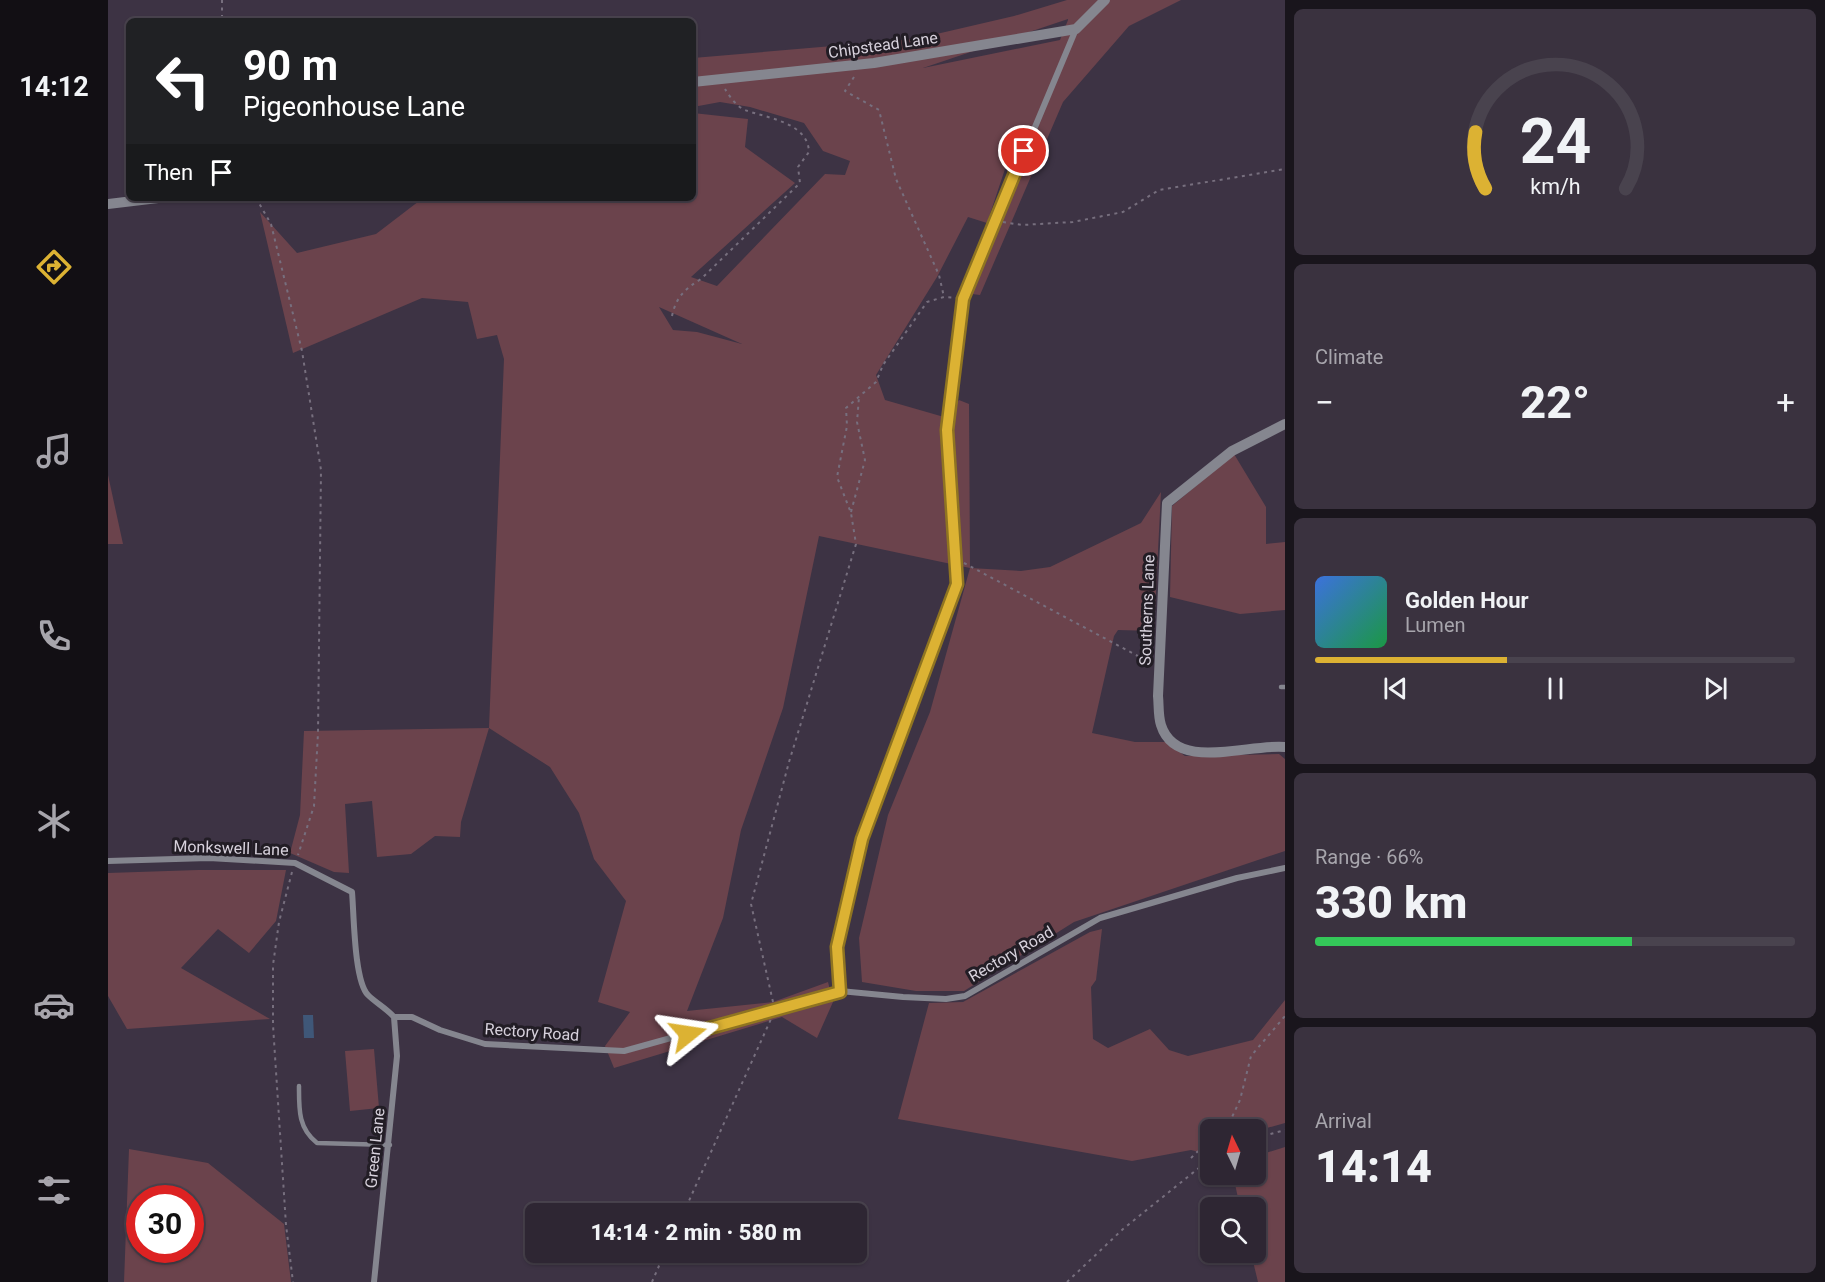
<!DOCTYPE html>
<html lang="en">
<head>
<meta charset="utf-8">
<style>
	body { margin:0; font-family:Roboto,sans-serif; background:#3a323f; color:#f1f3f6; height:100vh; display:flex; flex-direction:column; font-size:22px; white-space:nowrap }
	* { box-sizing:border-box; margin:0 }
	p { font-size:20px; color:#a7a5ac }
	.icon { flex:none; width:33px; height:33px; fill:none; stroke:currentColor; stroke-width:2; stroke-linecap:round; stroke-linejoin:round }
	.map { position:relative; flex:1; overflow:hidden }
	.drawer { display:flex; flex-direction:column; gap:9px; padding:9px; background:#19151c; width:540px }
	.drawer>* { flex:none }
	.banner { position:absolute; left:18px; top:18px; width:570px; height:183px; border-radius:9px; box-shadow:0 2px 4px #0004,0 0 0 2px #49434e; background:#202124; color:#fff; overflow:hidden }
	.needle { width:39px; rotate:355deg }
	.tools { position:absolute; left:1092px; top:1119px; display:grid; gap:12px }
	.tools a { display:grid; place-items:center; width:66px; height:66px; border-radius:9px; background:#2e2633; box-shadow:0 2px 4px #0004,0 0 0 2px #49434e; font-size:30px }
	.speed { position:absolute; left:18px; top:1185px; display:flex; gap:12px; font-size:30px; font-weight:700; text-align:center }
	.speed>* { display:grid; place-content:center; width:78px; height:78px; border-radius:50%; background:#2e2633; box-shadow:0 2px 4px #0004,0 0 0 2px #49434e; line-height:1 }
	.speed .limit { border:9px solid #d22; background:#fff; color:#111 }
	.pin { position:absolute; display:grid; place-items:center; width:51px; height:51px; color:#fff; margin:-26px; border:3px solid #fff; border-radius:50%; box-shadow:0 2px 6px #0007 }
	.me { position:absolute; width:66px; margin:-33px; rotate:75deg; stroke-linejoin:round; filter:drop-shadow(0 0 4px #0008) }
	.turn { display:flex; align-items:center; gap:21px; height:126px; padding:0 18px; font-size:27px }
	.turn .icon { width:78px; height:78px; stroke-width:2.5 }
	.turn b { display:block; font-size:42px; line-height:51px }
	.then { display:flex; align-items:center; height:57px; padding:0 18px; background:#0003; gap:12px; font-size:22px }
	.big { font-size:45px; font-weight:800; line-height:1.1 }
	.drawer .widget { flex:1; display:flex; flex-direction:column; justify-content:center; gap:9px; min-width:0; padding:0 21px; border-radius:9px; background:#3a323f }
	.drawer .dial { align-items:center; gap:0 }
	.dial svg { height:156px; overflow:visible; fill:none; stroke:#49434e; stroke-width:7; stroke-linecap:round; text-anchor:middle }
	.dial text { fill:#f1f3f6; stroke:none }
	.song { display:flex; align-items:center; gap:18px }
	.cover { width:72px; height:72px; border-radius:9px; background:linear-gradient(135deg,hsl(220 70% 55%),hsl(140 70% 35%)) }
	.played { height:6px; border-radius:3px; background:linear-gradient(90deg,#dcb233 40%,#49434e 40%) }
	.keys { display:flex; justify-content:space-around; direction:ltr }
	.heat { display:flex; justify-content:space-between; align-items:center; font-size:33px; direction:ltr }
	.charge { height:9px; border-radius:4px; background:linear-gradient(90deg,#34c759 66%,#49434e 0) }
	.trip { position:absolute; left:417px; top:1203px; width:342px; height:60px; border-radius:9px; background:#2e2633; box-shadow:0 2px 4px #0004,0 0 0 2px #49434e; font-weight:800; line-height:60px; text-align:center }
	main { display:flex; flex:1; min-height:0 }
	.tab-bar { display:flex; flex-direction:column; width:108px; justify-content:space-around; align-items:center; background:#120f14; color:#a7a5ac }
	.tab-bar .icon { width:42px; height:42px }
	.tab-bar .active { color:#dcb233 }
	.tab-bar b { font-size:27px; color:#f1f3f6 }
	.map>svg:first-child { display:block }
	.green { fill:#6b434c; fill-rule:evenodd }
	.water { fill:#3f5778 }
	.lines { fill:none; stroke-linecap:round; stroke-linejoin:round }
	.path { stroke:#776f7e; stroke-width:2; stroke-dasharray:3 4.5; stroke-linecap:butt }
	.service { stroke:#85868f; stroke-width:4.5 }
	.minor { stroke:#85868f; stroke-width:6 }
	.tertiary { stroke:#85868f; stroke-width:10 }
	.route-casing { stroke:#8f7421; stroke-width:15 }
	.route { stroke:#dcb233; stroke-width:10 }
	.labels { text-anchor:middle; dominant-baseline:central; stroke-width:6; stroke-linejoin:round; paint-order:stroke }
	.street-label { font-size:16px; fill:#d7d1dc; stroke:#221d25 }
</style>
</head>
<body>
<main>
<nav class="tab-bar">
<b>14:12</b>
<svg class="icon active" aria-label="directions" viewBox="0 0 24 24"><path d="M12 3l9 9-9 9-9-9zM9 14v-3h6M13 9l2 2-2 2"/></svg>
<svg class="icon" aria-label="music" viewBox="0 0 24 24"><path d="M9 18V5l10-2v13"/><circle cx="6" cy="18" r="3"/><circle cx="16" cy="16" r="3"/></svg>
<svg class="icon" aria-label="phone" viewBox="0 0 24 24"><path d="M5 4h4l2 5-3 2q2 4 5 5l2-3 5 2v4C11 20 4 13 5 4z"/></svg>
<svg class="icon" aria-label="climate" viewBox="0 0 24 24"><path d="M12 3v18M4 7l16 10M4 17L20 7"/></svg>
<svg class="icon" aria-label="car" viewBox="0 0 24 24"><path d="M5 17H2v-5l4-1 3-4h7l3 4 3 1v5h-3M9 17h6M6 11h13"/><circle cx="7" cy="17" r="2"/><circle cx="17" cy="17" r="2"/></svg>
<svg class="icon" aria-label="filters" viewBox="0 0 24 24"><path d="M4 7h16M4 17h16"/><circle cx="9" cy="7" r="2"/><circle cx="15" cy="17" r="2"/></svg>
</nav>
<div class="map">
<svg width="1177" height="1282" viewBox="0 0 1177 1282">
	<rect width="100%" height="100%" fill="#3d3344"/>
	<path class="green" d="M959,0H1073L1021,26L955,102L872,295L864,294L900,205L899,163L879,223L860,217L829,277L768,375L777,400L836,417L851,400L861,404L862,568L913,571L942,567L1033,523L1053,492L1046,631L1010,630L1006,636L984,733L1027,742H1058L1077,756L1171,754L1177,759V851L966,922L856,991H808L754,982L751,938L780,815L822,712L862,568L711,536L675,708L633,830L615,918L579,1011L665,1002L720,982L725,1002L709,1038L674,1017L506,1068L497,1046L522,1012L490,1002L518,901L486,859L471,813L442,767L381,728L353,822L352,837L327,836L303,854L269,857L264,801L237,804L241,873L226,872L182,853L192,815L196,731L381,728L396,359L389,335L369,339L360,302L314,298L185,353L152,212L189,253L268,234L315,198H585V113L640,119L637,147L687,183L583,277L609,286L717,174L737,175L742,161L715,151L696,123L642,107L612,102L585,107V58L807,39L906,16ZM960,20L952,40L815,68L960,19ZM551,307L634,344L589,332L565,330Z
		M1126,454L1158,507V544L1177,542V610L1132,614L1062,597L1064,506Z
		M0,475L15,544H0Z
		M90,870H178L168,921L141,953L110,929L73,968L162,1019L19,1029L0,996V873Z
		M994,929L988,980L983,987L985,1039L1000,1048L1042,1029L1061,1050L1080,1056L1145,1040L1177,1000V1123L1148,1131L1102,1130V1152L1099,1154L1083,1150L1024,1161L790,1119L821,1003L855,1002L982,932Z
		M266,1049L271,1108L242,1111L237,1051Z
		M1177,1147V1282H1150L1143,1253L1148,1252V1208L1132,1207L1125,1175L1148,1174V1156Z
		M21,1149L100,1163L176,1224L183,1282H16ZM32,1198H82V1250H32Z"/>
	<path class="water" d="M195,1015H205L206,1038H196Z"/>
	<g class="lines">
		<path class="path" d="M114,0V21
			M746,77L737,91L771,110L788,179L831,275L836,297
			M148,198L163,224L194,351L213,470L210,733L206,806L190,855
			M895,222L914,225L965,222L1015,212L1051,190L1177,169
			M564,316C568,297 577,289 593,279L692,183L690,167L701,152C700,122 658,118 637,110C628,106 622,97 617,89
			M743,512L757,460L749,422L751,397
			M856,563L1041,662
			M184,872L171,922L165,965V1025L178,1225L185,1282
			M665,1002L643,904L681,762L748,544L743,513L729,477L739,426L738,408L768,382L775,365L819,302L836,297L848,298
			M1118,1130L1132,1100L1143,1056L1177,1016
			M1148,1138L1177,1130
			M1083,1158L1089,1152L1102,1147
			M575,1214L663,1019
			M544,1282L557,1252
			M959,1282L1015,1229L1102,1159"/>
		<path class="service" d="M1173,687H1177
			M191,1086C191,1109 190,1128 209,1143L282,1145"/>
		<path class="minor" d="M0,861L101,858L187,863L244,892C246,914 246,981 260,995C268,1003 278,1008 286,1017
			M732,991L729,947L755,839L849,584L839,430L855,299L968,29
			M286,1017H304L332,1030L377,1044L516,1051L732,991L795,997L838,999L857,996L992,918L1129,878L1177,868
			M266,1282L289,1056L286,1017"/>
		<path class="tertiary" d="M585,82L766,63L968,29L997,0
			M0,204L50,198
			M1177,424L1124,451L1059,503L1050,696C1051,705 1050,716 1053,725C1068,773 1142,743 1177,747"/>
	</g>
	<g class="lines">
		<g class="route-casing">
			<path id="route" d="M580,1034L732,992L729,947L754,839L849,584L839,430L855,299L916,151"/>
		</g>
		<use href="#route" class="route"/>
	</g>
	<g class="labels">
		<g class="street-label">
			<text transform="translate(775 45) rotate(-8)">Chipstead Lane</text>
			<text transform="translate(1039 610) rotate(-88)">Southerns Lane</text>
			<text transform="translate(123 848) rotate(2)">Monkswell Lane</text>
			<text transform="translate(903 954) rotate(-30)">Rectory Road</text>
			<text transform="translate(424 1032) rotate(4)">Rectory Road</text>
			<text transform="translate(267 1148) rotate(-84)">Green Lane</text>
		</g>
	</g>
</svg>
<div class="tools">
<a><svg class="needle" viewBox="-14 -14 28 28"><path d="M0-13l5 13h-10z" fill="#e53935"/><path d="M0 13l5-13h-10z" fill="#a7a5ac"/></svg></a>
<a><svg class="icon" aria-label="search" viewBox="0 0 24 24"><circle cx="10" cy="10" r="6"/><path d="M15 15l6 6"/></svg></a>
</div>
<div class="speed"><div class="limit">30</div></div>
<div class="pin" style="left:916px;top:151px;background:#d93025"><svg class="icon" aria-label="arrive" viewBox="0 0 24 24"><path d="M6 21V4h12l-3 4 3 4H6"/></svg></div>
<svg class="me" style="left:580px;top:1034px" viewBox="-20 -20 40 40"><path d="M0-17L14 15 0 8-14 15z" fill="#dcb233" stroke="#fff" stroke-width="4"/></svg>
<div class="trip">14:14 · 2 min · 580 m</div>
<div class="banner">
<div class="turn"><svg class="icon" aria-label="left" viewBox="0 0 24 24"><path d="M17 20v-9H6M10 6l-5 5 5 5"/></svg><div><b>90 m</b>Pigeonhouse Lane</div></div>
<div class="then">Then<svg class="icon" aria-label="arrive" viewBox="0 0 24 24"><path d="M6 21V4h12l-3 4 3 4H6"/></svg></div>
</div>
</div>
<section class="drawer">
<div class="widget dial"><svg viewBox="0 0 100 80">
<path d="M14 69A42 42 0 1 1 86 69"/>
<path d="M14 69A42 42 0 0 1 9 40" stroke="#dcb233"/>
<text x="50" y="56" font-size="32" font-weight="700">24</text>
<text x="50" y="72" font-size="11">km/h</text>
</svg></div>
<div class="widget"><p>Climate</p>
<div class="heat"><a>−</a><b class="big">22°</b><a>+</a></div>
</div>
<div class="widget">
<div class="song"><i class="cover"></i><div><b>Golden Hour</b><p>Lumen</p></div></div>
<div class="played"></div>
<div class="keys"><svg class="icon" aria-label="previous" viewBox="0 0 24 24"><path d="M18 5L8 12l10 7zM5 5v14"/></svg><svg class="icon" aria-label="pause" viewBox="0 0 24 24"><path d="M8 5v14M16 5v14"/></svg><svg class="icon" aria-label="next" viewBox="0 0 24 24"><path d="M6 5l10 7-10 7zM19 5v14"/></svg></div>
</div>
<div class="widget"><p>Range · 66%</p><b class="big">330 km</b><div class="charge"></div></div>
<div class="widget"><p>Arrival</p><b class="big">14:14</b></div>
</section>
</main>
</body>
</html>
